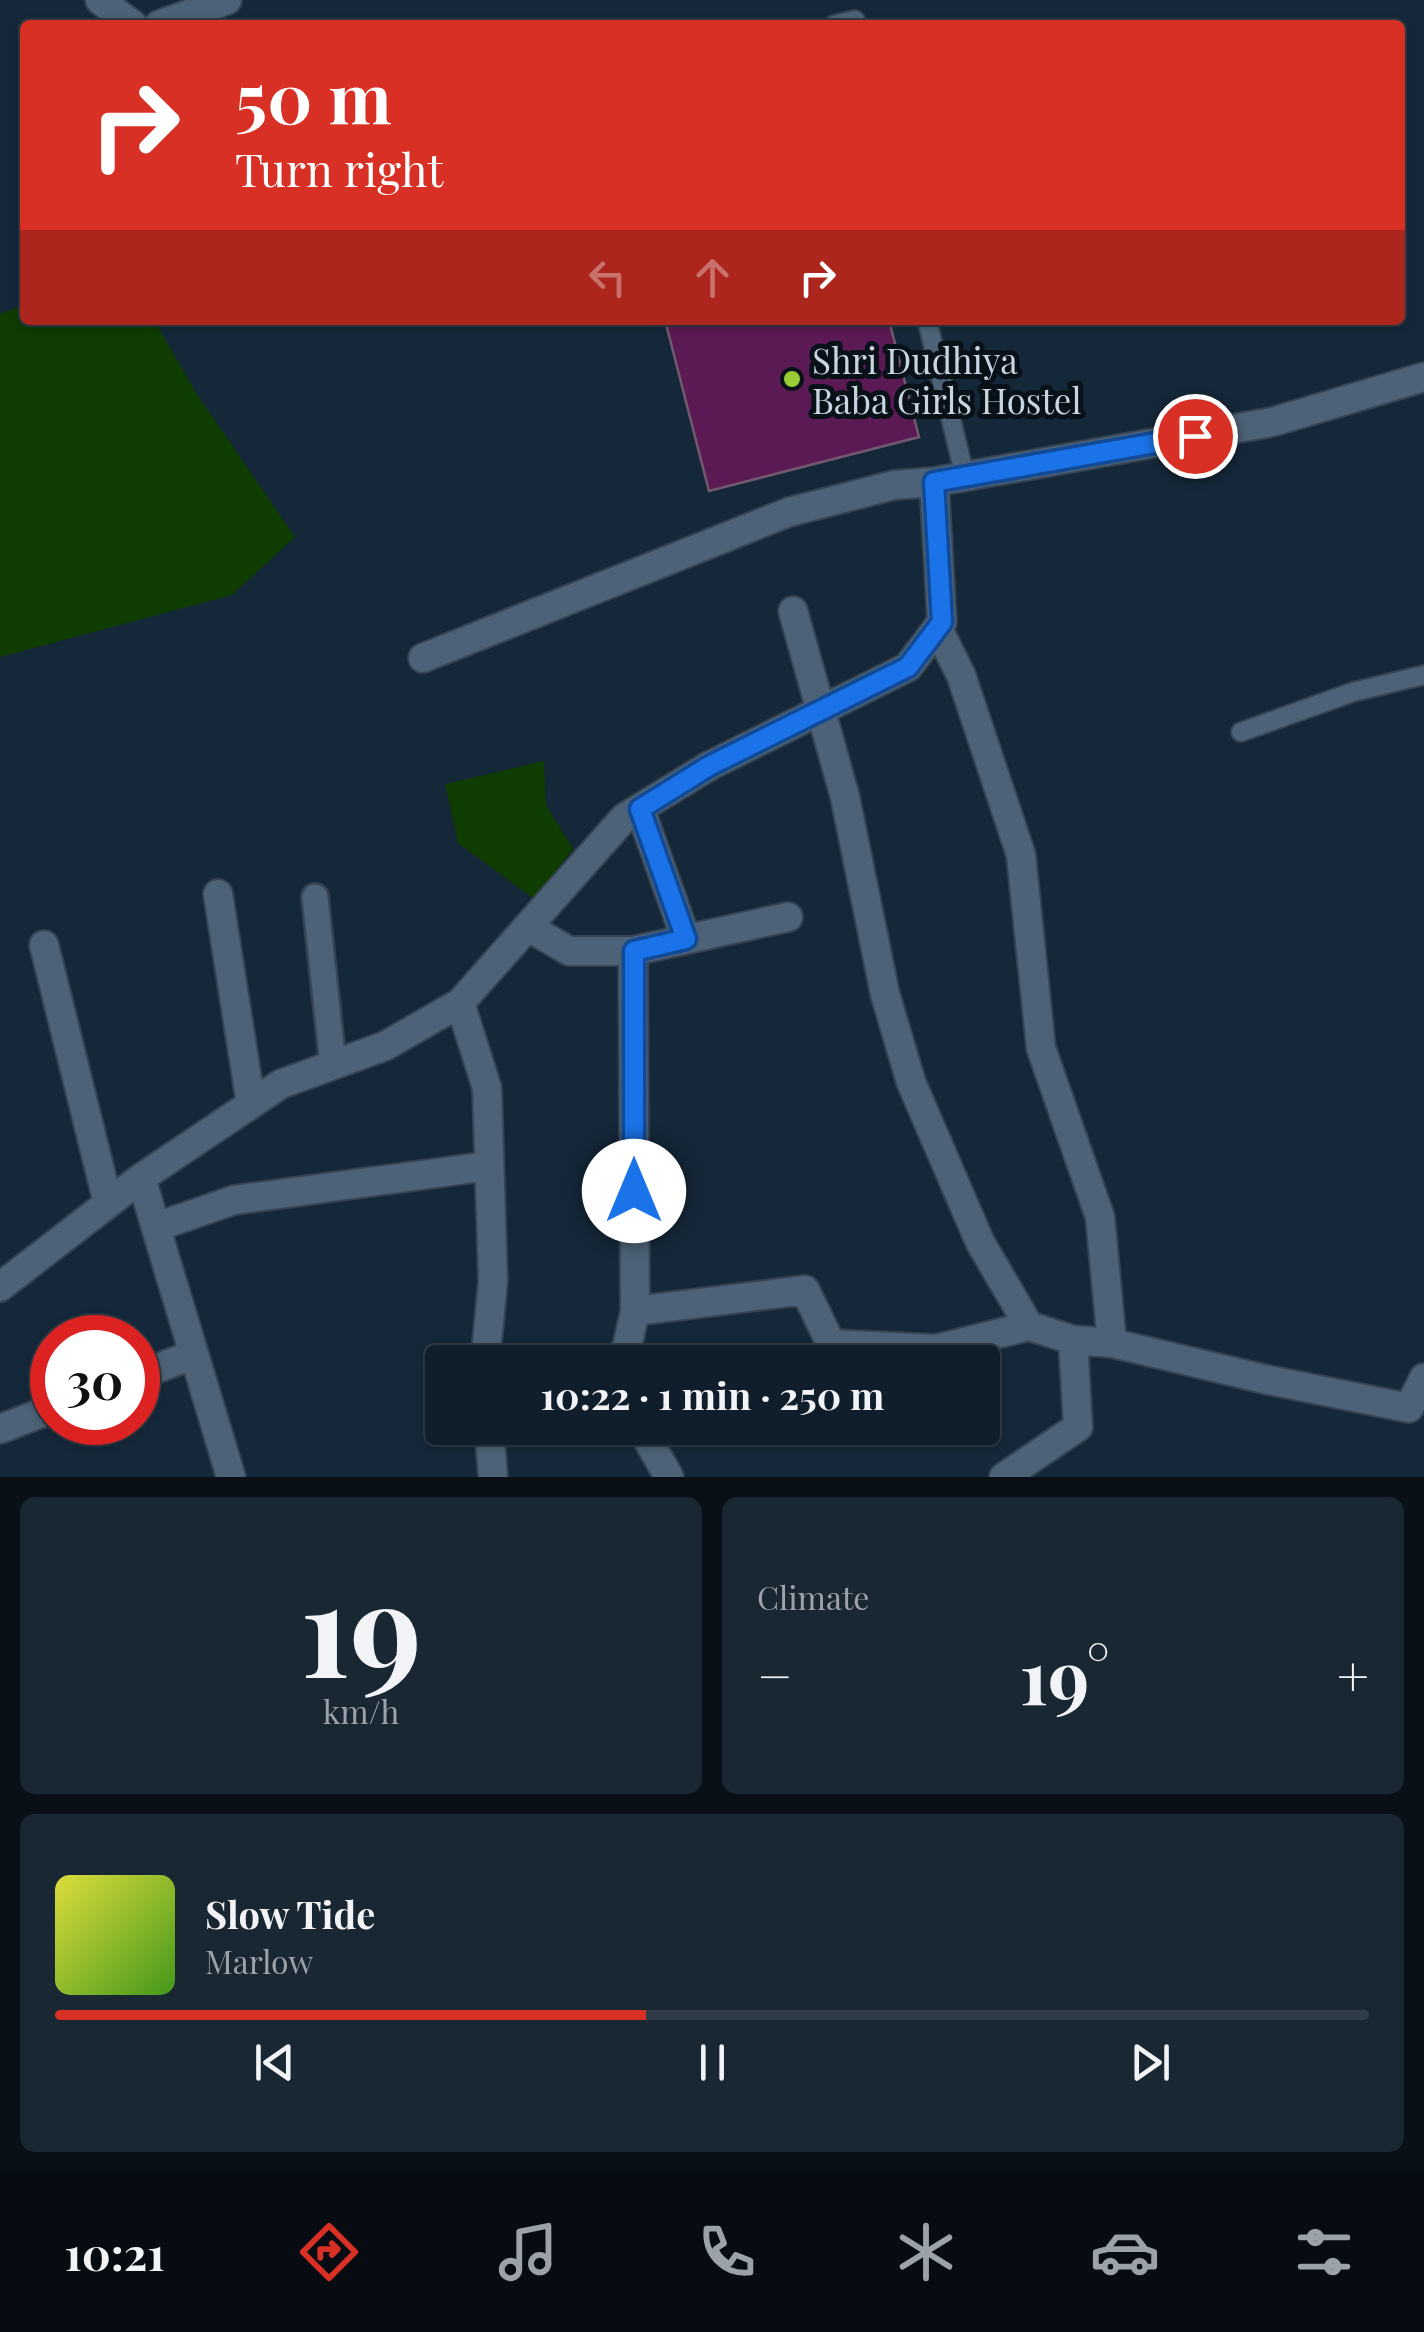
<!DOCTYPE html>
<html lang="en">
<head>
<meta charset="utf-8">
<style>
	body { margin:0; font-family:"Playfair Display",serif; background:#192733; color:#f1f3f6; height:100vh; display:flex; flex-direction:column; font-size:38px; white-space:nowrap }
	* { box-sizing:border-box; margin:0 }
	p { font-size:32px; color:#9ca2a9 }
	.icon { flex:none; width:55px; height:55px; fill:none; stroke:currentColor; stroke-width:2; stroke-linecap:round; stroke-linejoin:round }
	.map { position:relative; height:1477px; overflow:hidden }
	.side { display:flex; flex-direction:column; gap:20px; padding:20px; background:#091018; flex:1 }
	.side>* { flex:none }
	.banner { position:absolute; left:20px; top:20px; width:1385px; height:305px; border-radius:10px; box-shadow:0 2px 8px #0004,0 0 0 2px #303c47; background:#d93025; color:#fff; overflow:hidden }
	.speed { position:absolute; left:30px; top:1315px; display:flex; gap:20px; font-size:50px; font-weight:700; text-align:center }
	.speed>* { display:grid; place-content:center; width:130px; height:130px; border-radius:50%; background:#101e2b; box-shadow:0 2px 8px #0004,0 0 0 2px #303c47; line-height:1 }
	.speed .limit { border:15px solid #d22; background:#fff; color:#111 }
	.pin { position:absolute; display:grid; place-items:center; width:85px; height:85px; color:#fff; margin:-42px; border:5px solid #fff; border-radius:50%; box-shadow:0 2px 10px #0007 }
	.me { position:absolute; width:110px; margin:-55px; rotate:0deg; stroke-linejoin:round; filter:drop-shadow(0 0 8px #0008) }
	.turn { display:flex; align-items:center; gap:35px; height:210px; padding:0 50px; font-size:45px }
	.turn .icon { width:130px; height:130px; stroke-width:2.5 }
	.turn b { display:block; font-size:70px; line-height:85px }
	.lanes { display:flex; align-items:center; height:95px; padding:0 50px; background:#0003; justify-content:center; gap:50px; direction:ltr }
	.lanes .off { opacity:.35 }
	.big { font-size:75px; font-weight:700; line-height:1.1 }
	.side .tile { flex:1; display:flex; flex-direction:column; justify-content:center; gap:15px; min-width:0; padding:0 35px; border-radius:15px; background:#192733 }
	.side .dial { align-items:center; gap:0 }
	.dial b { font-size:130px; line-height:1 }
	.song { display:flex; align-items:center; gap:30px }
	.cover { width:120px; height:120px; border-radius:15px; background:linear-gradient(135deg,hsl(60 70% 55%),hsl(100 70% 35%)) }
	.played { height:10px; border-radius:5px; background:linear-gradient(90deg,#d93025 45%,#303c47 45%) }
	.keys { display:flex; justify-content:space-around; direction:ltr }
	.heat { display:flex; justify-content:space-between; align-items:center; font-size:55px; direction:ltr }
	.side .tiles { flex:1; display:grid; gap:20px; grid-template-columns:1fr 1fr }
	.tile:last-child { grid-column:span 2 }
	.trip { position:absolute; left:425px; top:1345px; width:575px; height:100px; border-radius:10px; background:#101e2b; box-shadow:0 2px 8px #0004,0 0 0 2px #303c47; font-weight:700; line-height:100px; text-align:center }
	.tab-bar { display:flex; height:160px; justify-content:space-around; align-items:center; background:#060c11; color:#9ca2a9 }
	.tab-bar .icon { width:70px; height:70px }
	.tab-bar .selected { color:#d93025 }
	.tab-bar b { font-size:45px; color:#f1f3f6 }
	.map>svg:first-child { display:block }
	.green { fill:#0e3c01 }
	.building { fill:#5b1a54; stroke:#715a6d; stroke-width:2.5 }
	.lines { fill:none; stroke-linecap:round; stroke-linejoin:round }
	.service-casing { stroke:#354352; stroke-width:22 }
	.pedestrian-casing { stroke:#354352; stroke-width:30 }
	.minor-casing { stroke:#354352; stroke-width:32 }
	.service { stroke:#4d6276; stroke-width:18 }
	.pedestrian { stroke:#4d6276; stroke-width:25 }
	.minor { stroke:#4d6276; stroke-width:28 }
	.route-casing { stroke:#114b97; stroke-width:25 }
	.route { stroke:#1a73e8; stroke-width:18 }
	.poi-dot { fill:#99cb35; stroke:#081018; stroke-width:4 }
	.labels { text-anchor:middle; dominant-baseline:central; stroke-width:10; stroke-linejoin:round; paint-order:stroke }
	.poi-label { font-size:35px; fill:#c8d4e0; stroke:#081018; text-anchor:start }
</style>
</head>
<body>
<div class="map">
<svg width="1424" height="1477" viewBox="0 0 1424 1477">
	<rect width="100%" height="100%" fill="#152839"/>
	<path class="green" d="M25,304V320H154L198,396L295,537L232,595L0,657V314Z
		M544,761L546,805L573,849L534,899L458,843L445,784Z"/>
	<path class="building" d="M665,320H889L919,437L709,491Z"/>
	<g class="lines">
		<g class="service-casing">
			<path id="service" d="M834,25L855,20L856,25
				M927,320L965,477
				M1241,732L1353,692L1424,675"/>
		</g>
		<g class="pedestrian-casing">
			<path id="pedestrian" d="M315,897L333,1065"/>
		</g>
		<g class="minor-casing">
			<path id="minor" d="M100,0L133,25
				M159,25L227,0
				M793,611L845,797L885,994L911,1082L980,1242L1029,1326
				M938,629L961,675L1021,855L1041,1048L1100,1217L1112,1343
				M423,658L789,512L894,485L934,482
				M640,809L686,939
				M218,894L251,1104
				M528,927L569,951H633L788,917
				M44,945L108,1203
				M460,1003L487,1088L493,1281L485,1362
				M141,1178L231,1477
				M156,1227L234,1200L489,1166
				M0,1287L141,1178L281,1084L385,1046L460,1003L624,818L709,766L908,667L942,622L934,482L1272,422L1424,377
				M635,1311L805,1290L831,1344L936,1349L1029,1326L1073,1340
				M616,1362L627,1347L635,1311L633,951
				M138,1376L194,1354
				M489,1428L493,1477
				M641,1428L669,1477
				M0,1429L52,1409
				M1004,1477L1078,1427L1073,1340L1112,1343L1264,1379L1409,1408L1424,1378"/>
		</g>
		<use href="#service" class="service"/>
		<use href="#pedestrian" class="pedestrian"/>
		<use href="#minor" class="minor"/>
	</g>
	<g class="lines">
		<g class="route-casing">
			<path id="route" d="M634,1191V951L686,939L640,809L709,766L908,667L942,622L934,482L1195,436"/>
		</g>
		<use href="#route" class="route"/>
	</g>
	<circle class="poi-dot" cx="792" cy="379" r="10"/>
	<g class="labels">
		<g class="poi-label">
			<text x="812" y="359">Shri Dudhiya<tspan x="812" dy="40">Baba Girls Hostel</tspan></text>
		</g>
	</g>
</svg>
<div class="speed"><div class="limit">30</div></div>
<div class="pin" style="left:1195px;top:436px;background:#d93025"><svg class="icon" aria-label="arrive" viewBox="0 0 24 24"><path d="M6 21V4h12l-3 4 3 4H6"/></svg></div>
<svg class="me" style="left:634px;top:1191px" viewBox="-20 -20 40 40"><circle r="19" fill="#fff"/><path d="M0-13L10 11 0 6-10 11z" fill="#1a73e8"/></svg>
<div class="trip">10:22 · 1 min · 250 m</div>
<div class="banner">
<div class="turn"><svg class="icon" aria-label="right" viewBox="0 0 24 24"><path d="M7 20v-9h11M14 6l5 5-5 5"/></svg><div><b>50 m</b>Turn right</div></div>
<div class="lanes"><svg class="icon off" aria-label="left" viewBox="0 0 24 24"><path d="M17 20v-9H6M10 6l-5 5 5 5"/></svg><svg class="icon off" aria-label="ahead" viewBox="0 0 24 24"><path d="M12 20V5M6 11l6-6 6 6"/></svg><svg class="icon" aria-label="right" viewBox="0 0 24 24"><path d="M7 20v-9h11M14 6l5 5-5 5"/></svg></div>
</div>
</div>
<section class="side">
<div class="tiles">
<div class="tile dial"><b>19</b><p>km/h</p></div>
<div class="tile"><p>Climate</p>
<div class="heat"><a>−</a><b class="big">19°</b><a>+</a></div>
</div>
<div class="tile">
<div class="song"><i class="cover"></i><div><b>Slow Tide</b><p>Marlow</p></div></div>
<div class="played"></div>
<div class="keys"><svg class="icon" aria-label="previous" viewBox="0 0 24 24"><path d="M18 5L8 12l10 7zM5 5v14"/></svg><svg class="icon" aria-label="pause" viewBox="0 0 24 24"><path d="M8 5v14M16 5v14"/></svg><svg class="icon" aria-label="next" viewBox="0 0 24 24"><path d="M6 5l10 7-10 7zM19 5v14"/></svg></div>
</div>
</div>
</section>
<nav class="tab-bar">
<b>10:21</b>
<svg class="icon selected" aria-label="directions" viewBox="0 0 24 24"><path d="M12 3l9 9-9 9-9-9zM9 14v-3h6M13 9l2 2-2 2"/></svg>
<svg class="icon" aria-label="music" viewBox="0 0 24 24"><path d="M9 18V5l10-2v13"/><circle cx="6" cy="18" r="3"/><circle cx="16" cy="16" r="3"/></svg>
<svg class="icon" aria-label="phone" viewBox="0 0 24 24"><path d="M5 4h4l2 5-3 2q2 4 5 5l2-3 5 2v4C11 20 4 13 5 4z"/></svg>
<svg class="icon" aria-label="climate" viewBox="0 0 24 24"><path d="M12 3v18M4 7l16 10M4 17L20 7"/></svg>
<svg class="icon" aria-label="car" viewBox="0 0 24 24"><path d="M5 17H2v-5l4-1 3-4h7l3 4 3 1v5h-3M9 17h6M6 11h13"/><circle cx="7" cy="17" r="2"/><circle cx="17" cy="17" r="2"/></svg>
<svg class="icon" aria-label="filters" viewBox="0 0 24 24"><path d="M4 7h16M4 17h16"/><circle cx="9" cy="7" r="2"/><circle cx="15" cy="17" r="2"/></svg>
</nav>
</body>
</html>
